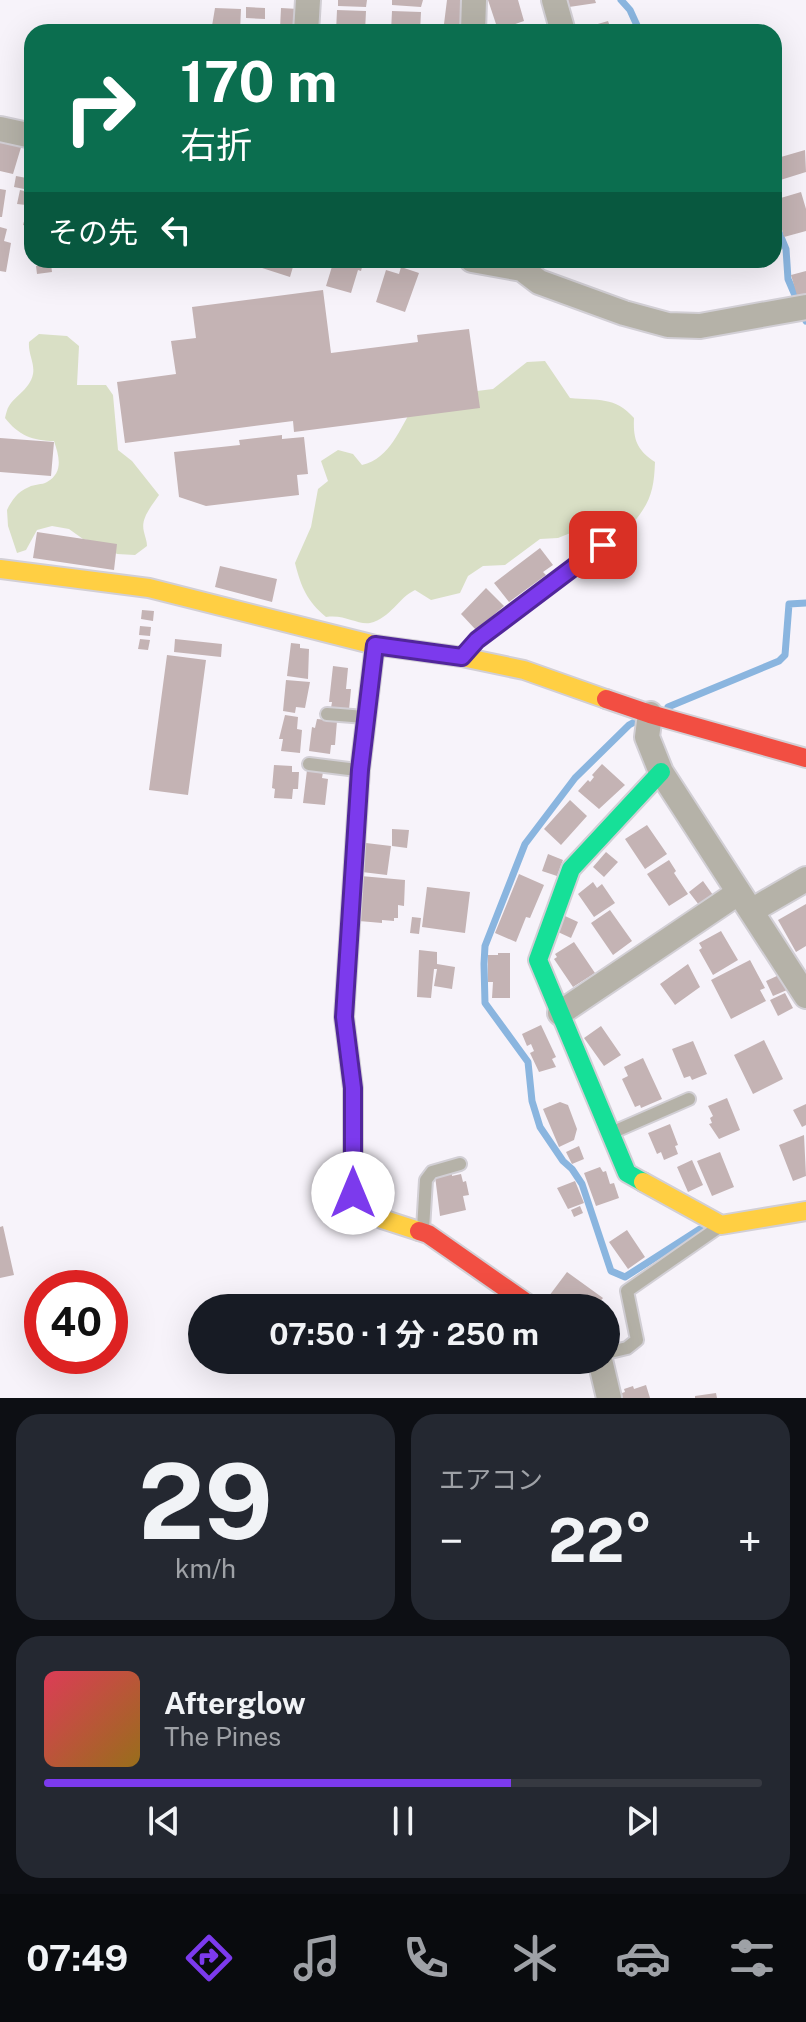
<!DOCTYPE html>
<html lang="ja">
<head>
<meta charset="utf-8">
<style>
	body { margin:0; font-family:"Public Sans","Noto Sans JP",sans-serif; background:#242831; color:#f1f3f6; height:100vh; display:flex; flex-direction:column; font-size:30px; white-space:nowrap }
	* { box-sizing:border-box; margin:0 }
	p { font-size:26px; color:#9ea1a6 }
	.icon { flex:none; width:44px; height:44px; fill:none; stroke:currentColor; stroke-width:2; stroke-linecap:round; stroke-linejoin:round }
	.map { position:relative; height:1398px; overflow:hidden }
	.details { display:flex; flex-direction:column; gap:16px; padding:16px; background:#0d0f14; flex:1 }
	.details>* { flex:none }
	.guide { position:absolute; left:24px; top:24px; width:758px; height:244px; border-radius:24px; box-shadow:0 8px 32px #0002; background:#0b6e4f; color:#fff; overflow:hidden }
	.speed { position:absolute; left:24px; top:1270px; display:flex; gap:16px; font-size:40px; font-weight:700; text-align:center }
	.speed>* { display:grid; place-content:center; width:104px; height:104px; border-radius:50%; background:#171b24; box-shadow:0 8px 32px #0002; line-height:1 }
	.speed .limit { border:12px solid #d22; background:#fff; color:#111 }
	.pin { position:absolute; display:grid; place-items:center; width:68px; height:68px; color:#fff; margin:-34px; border-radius:16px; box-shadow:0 4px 12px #0006 }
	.me { position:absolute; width:88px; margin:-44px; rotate:0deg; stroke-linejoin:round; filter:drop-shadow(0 0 6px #0008) }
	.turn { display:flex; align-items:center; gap:28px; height:168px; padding:0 24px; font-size:36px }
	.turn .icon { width:104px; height:104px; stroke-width:2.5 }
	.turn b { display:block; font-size:56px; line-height:68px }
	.then { display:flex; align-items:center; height:76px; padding:0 24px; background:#0003; gap:16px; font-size:30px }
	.big { font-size:60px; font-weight:700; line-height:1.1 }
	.details .widget { flex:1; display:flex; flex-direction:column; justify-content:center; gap:12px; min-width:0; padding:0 28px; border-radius:24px; background:#242831 }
	.details .dial { align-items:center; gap:0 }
	.dial b { font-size:104px; line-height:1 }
	.song { display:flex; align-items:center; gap:24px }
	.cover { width:96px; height:96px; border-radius:12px; background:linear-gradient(135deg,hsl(350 70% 55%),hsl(40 70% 35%)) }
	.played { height:8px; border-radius:4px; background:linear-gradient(90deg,#7c3aed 65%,#363941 65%) }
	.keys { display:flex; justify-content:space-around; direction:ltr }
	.heat { display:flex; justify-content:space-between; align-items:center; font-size:44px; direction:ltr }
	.details .tiles { flex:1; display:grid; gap:16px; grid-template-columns:1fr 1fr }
	.widget:last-child { grid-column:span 2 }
	.trip { position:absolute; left:188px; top:1294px; width:432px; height:80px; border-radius:40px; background:#171b24; box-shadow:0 8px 32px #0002; font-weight:700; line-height:80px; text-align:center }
	.menu { display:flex; height:128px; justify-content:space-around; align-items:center; background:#090b0e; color:#9ea1a6 }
	.menu .icon { width:56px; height:56px }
	.menu .current { color:#7c3aed }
	.menu b { font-size:36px; color:#f1f3f6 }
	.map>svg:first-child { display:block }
	.green { fill:#d9dfc5 }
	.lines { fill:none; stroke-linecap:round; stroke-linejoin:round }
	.stream { stroke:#8ab5df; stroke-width:7 }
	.building { fill:#c4b3b4 }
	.lane-casing { stroke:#d2cfd5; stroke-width:16 }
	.street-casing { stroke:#d2cfd5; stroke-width:28 }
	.fast-casing { stroke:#d2cfd5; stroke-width:22 }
	.slow-casing { stroke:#d2cfd5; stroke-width:22 }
	.jam-casing { stroke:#d2cfd5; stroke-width:22 }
	.lane { stroke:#b5b2a8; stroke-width:12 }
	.street { stroke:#b5b2a8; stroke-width:24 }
	.fast { stroke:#16e098; stroke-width:18 }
	.slow { stroke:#ffcf43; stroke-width:18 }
	.jam { stroke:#f24e42; stroke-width:18 }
	.route-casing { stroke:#51269a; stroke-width:20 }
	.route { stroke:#7c3aed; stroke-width:14 }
</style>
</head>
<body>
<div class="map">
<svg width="806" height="1398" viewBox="0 0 806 1398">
	<rect width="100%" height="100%" fill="#f7f3fa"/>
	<path class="green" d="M39,334L67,336L79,346L77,385H106L113,395L118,450L132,461L159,495C152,506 140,518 144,532C145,537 147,541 147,546L135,555L117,554L101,543L83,539L69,529L52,526L37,530L26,550L17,553L8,526L7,510C12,500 17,492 29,487C34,484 42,485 47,482C64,472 59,456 54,441C33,441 18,435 5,418C6,414 7,409 9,406C16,395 30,389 33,374C35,363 28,354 29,342Z
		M545,361L570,398C598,401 615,396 634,418C633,440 637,450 655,462C654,489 651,501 634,522H617L604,516L588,519L573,532L558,538L540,539L505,565L483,566L468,576L460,593L431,600L415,590C398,598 391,618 370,623C357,625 345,614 326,617C307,601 301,587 295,563L311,527L318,489L328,481L321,461L338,450L353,454L362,465C391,458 399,429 414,406L469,392L493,389L527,362Z"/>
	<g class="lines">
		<path class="stream" d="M621,0L630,10L640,32
			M774,220L786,249L788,279L806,321
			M668,707L779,661L785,655L789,604L806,603
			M638,720L629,725L575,778L525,844L485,946L484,964L485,1003L528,1062L532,1101L540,1127L563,1161L572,1169L582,1184L611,1271L625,1277L700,1229L703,1232"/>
	</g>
	<path class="building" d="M338,0H367L366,7L338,6Z
		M392,0H423L421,7L392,5Z
		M447,0H463V32H443Z
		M488,0H518L524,21L498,30Z
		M567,0H595L596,3L569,7Z
		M246,7L265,8V19L246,18Z
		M215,8L241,9L240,32H211Z
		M281,8L298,9V29H280Z
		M337,10L366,11L365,32H336Z
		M392,11L421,12L420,32H391Z
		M608,21L612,32H585L584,28Z
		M0,140L22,144L13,174L0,171Z
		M805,150L806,172L774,182V159Z
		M16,176L32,179L29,190L14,187Z
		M0,189L6,190L2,217H0Z
		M20,190L29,192L26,205L17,204Z
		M801,192L806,209V231L784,237L774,200Z
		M26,214L32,216V227L23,225Z
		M0,227L7,229L4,241L11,243L6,272L0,271Z
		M261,260H295L290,277L259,267Z
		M334,260H364L361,271L358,270L351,293L326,286Z
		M538,260H562L559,268Z
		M51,264L52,272L37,274L36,266Z
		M401,267L419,273L405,312L376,302L386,270L399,274Z
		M806,271V300L799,302L791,275Z
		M323,290L331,353L418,342L417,335L469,329L480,408L294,432L293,421L125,443L117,382L176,374L171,341L196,338L192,307Z
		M282,435V439L304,437L308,474L297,475L299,495L206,506L179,497L174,452L240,445L239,440Z
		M0,438L54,442L51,476L0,472Z
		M594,521L605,535L590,546L579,532Z
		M37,532L117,544L114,570L33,558Z
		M540,548L553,565L543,572L546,575L509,602L494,583Z
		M220,566L277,579L272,602L215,587Z
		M486,588L504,606L476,630L461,614Z
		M142,610L154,611L153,621L141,619Z
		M140,626L151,627L150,636L139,635Z
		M140,639L150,640L148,650L138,649Z
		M175,639L222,644L221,657L174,652Z
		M291,643L300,644V648L309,649L308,679L287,676Z
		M167,655L206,660L188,795L149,790Z
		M333,666L348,668L346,689H351L349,710L331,708L332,702H329Z
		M286,680L310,682L305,708L296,707L295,713L283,711Z
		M285,715L298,717L297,729L302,730L300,753L281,751L283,739H279Z
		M317,719L337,721L335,745H331L330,754L309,751L312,727L315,728Z
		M602,764L625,785L599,809L578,791L588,780L590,782L594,777L592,775Z
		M274,765L292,766V772H299L298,789H293L292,799L274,798L275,789L272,788Z
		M307,770L323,772L322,778L328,779L325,805L303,803Z
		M570,800L587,816L561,845L544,829Z
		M647,825L667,854L645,869L625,839Z
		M392,829L409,830L407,848L392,846Z
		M366,843L391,846L387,875L362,872Z
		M606,852L618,862L604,877L593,867Z
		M548,854L563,860L557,876L542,871Z
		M669,860L676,871L674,873L688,894L669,906L647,874Z
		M519,874L544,885L530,918L526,917L516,942L495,933Z
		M361,876L405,880L404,906L398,905V918H394V921L382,920V923L359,921Z
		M703,881L713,895L699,905L689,892Z
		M593,882L597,888L602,884L615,903L594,917L578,894Z
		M427,887L470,892L465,933L422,927Z
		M806,904V946L796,952L778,920Z
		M610,910L632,941L613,955L591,923Z
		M565,916L578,922L571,938L558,932Z
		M412,917L421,918L419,934L410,933Z
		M721,931L738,960L713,975L699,950L702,948L699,943Z
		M574,942L595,973L573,987L554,959L557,957L555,954Z
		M419,950L437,952V964L455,967L452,989L434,986L437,969H434L431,998L417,997Z
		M498,953H510V998H492L493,982H488V955H498Z
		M750,960L765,988L760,990L766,1001L731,1019L711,980Z
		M688,964L700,987L675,1005L660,984Z
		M779,975L787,990L773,996L766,981Z
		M785,993L793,1008L778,1016L770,1000Z
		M541,1025L556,1057L552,1059L556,1067L539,1072L530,1053L534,1051L531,1044L527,1046L522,1034Z
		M601,1026L621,1055L604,1066L584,1038Z
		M764,1040L783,1079L753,1094L734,1055Z
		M693,1041L707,1074L692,1080L690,1076L684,1078L672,1049Z
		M643,1058L662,1099L641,1108L640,1105L635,1107L622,1079L628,1076L624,1067Z
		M727,1098L740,1130L719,1139L709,1124L712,1123L710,1118L713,1116L708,1106Z
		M560,1102L568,1105L577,1129L574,1140L559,1147L543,1109Z
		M806,1104V1125L802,1127L793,1110Z
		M670,1124L678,1145L675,1146L678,1154L664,1160L661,1152L657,1154L648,1133Z
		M804,1135L806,1176L793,1181L779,1145Z
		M579,1146L584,1159L572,1164L566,1152Z
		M720,1152L734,1187L712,1196L697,1161Z
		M692,1160L703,1185L688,1192L677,1167Z
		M600,1167L603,1172L606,1171L610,1184L614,1183L619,1198L596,1206L584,1173Z
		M452,1173V1176L461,1174L463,1182L466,1181L469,1195L463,1196L466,1210L440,1216L435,1176Z
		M575,1181L584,1203L568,1209L557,1188Z
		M580,1206L583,1213L574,1217L571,1210Z
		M3,1226L14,1275L0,1278V1227Z
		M627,1230L645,1257L628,1269L609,1242Z
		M567,1272L603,1298L595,1308H550L555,1300L549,1296Z
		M646,1385L650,1398H620L619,1394L625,1392L624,1389L633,1386L634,1389Z
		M716,1393L717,1398H695V1396Z"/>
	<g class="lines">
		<g class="lane-casing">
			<path id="lane" d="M466,653L477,640L620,532
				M327,714L365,717
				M309,764L357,770
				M611,1133L689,1099
				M423,1229L426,1180L432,1172L460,1164
				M606,1353L627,1348L637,1340L627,1291L719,1227"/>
		</g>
		<g class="street-casing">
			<path id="street" d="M554,0L563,32
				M306,32L308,0
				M473,32L474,0
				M0,129L32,136
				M472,260L522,269L539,282L624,313L668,325L700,326L806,307
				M650,714L647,737L661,772L806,996
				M751,911L806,879
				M560,1013L738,893
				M600,1360L609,1398"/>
		</g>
		<g class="fast-casing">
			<path id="fast" d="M643,1182L627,1173L538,960L571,869L661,772"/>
		</g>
		<g class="slow-casing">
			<path id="slow" d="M0,569L149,588L375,645L462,657L524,670L606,699
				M375,645L360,770L344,1017L353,1088V1193L382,1219L419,1231
				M643,1182L721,1225L806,1211"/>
		</g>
		<g class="jam-casing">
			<path id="jam" d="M606,699L650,714L806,758
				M419,1231L428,1234L534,1308"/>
		</g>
		<use href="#lane" class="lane"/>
		<use href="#street" class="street"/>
		<use href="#fast" class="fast"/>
		<use href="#slow" class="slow"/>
		<use href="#jam" class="jam"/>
	</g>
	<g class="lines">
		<g class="route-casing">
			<path id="route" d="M353,1193V1088L344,1017L360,770L375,645L462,657L477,640L603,545"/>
		</g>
		<use href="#route" class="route"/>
	</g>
</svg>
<div class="speed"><div class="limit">40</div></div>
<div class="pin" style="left:603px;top:545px;background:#d93025"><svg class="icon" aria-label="arrive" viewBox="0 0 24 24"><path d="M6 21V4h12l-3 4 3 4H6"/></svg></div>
<svg class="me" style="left:353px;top:1193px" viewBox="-20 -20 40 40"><circle r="19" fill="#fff"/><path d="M0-13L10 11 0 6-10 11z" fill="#7c3aed"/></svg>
<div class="trip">07:50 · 1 分 · 250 m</div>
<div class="guide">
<div class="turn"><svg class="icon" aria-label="right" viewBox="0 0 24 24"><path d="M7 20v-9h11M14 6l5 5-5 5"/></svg><div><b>170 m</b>右折</div></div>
<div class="then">その先<svg class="icon" aria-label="left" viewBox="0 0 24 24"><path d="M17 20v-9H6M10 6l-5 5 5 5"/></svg></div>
</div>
</div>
<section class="details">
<div class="tiles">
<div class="widget dial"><b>29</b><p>km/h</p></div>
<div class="widget"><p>エアコン</p>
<div class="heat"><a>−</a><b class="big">22°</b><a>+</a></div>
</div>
<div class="widget">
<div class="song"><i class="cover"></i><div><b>Afterglow</b><p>The Pines</p></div></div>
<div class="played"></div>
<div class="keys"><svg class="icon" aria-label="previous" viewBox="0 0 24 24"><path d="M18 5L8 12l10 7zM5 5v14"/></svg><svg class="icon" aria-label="pause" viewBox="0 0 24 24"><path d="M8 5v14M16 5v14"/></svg><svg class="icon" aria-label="next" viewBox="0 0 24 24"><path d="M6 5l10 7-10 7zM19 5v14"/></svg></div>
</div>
</div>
</section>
<nav class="menu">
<b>07:49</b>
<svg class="icon current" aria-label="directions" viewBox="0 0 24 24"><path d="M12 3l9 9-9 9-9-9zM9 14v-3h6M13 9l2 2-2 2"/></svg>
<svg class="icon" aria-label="music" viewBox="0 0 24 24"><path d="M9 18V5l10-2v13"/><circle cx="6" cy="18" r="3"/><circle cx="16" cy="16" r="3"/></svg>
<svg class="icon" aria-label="phone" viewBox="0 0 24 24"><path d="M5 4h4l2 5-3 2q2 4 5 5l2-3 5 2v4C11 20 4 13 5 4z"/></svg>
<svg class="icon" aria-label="climate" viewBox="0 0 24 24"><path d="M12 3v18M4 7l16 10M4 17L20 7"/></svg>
<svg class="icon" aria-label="car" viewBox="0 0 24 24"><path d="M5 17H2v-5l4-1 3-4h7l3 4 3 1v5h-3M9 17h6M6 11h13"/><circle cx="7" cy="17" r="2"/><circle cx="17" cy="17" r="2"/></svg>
<svg class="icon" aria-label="filters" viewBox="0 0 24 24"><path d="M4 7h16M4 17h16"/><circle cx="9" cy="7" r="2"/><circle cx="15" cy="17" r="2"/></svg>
</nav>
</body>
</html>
